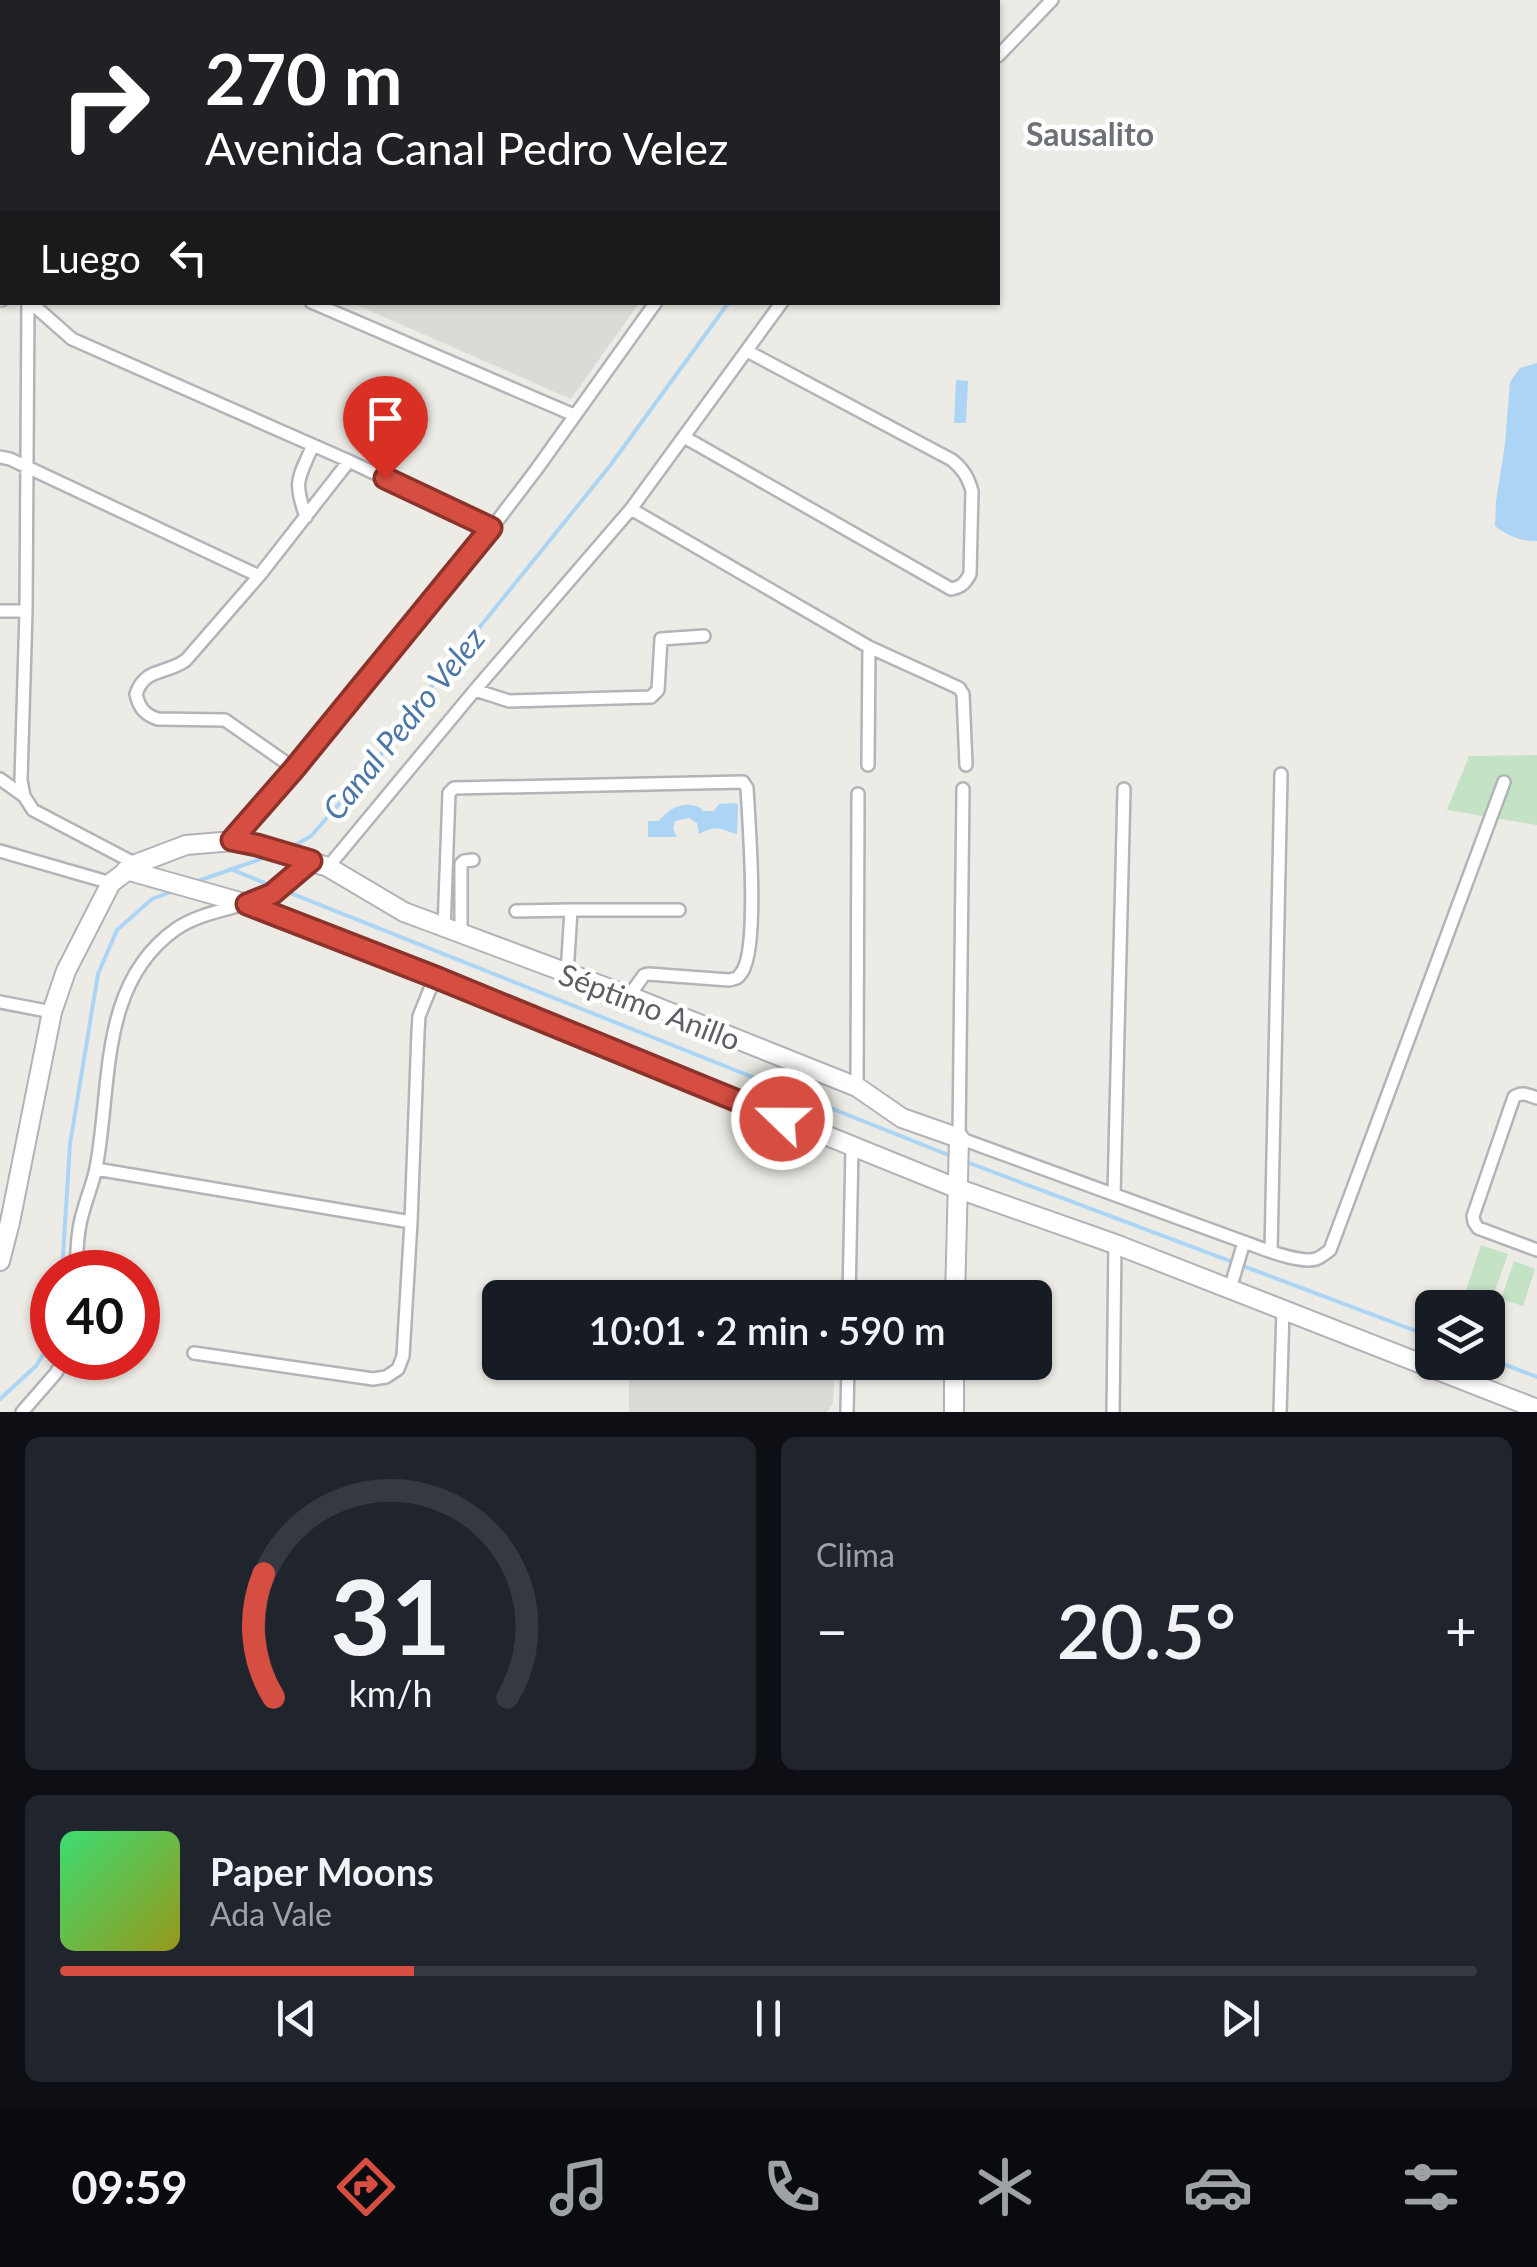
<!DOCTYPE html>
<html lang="es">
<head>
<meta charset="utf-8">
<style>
	body { margin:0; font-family:Lato,sans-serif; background:#20242c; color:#f1f3f6; height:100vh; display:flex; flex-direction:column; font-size:38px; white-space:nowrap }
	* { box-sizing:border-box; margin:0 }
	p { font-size:32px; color:#9ea1a6 }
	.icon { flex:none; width:55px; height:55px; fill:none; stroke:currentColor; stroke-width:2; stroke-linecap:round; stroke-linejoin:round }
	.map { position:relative; height:1412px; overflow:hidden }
	.sheet { display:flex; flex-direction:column; gap:25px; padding:25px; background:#0d0f14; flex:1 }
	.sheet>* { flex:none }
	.hud { position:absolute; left:0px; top:0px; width:1000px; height:305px; box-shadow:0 2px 8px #0004; background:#202124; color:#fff; overflow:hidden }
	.buttons { position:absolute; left:1415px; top:1290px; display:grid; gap:20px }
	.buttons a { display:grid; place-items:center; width:90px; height:90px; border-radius:15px; background:#171b24; box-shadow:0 2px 8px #0004; font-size:50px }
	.speed { position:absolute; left:30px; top:1250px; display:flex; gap:20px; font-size:50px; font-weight:700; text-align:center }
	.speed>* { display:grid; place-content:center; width:130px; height:130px; border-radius:50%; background:#171b24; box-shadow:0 2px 8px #0004; line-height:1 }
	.speed .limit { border:15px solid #d22; background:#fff; color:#111 }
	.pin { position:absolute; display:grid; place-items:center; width:85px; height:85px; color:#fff; margin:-102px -42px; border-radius:50% 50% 50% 0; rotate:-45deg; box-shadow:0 0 10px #0007 }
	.pin .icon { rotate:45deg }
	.me { position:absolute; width:110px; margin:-55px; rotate:292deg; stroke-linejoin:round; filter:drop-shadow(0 0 8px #0008) }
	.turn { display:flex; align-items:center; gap:35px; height:210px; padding:0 40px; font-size:45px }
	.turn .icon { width:130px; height:130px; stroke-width:2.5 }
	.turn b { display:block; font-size:70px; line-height:85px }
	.then { display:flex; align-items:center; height:95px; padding:0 40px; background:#0003; gap:20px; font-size:38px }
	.big { font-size:75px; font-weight:600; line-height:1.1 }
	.sheet .tile { flex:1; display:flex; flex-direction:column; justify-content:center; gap:15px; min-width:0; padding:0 35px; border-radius:15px; background:#20242c }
	.sheet .dial { align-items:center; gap:0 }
	.dial svg { height:260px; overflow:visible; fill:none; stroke:#363941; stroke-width:7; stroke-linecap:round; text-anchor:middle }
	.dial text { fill:#f1f3f6; stroke:none }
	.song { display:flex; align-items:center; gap:30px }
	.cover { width:120px; height:120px; border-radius:15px; background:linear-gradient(135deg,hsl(140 70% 55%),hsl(60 70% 35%)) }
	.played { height:10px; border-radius:5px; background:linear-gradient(90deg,#d64e42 25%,#363941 25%) }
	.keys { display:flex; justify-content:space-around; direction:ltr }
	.heat { display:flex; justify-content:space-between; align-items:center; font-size:55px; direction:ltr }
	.sheet .tiles { flex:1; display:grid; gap:25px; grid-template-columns:1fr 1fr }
	.tile:last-child { grid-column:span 2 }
	.trip { position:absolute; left:482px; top:1280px; width:570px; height:100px; border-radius:15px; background:#171b24; box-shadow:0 2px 8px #0004; font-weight:600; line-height:100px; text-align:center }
	.menu { display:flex; height:160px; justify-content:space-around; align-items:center; background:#090b0e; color:#9ea1a6 }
	.menu .icon { width:70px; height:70px }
	.menu .on { color:#d64e42 }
	.menu b { font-size:45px; color:#f1f3f6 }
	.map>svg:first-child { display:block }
	.industrial { fill:#dcdad7 }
	.green { fill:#c4e2c4 }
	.water { fill:#acd5f5 }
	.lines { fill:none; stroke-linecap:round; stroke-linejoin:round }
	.stream { stroke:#acd5f5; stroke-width:4 }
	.street-casing { stroke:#b2b4b8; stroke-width:16 }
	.secondary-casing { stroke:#b1b3b8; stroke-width:22 }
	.street { stroke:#fff; stroke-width:11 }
	.secondary { stroke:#fff; stroke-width:18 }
	.route-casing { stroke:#8b332b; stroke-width:25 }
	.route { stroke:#d64e42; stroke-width:18 }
	.labels { text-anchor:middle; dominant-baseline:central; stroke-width:9; stroke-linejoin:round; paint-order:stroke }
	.street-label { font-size:30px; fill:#5c5f63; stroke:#fff }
	.neighbourhood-label { font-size:32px; font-weight:bold; fill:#6e7175; stroke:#fff }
	.water-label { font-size:32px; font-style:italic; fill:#4c77a6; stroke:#fff }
</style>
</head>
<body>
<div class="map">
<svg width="1537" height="1412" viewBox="0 0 1537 1412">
	<rect width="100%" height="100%" fill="#edebe5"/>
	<path class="industrial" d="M352,303H639L571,399Z
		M629,1363H835L833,1403L827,1412H629Z"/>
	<path class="green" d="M136,0H323L322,2H141Z
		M1537,755V825L1447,810L1469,756Z
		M1481,1245L1508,1254L1492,1299L1466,1290Z
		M1514,1261L1535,1269L1523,1306L1501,1299Z"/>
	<path class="water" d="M1537,363V541C1522,542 1506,535 1495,526L1496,501L1505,444L1510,382L1520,368Z
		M956,380L968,381L966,423H954Z
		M736,803L738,805L737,834C718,829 719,824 699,834L697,823L689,818L675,821L673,829L677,837H648V821H659C670,807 684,800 701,808L702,811H714L719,804Z"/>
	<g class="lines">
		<path class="stream" d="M984,2L986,0
			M292,847L311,836L375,763L412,711L609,467L729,302
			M230,869L951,1156
			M198,881L269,856
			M964,1161L1432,1337
			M62,1272L70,1144L98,974L117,930L152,899L176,890
			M1488,1358L1537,1377
			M0,1399L36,1366L52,1340"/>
		<g class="street-casing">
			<path id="street" d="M86,0L92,2
				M45,2V0
				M335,2L336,0
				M383,2L384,0
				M481,2L482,0
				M577,2L579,0
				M678,2L679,0
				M779,2L780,0
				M905,2L907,0
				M998,56L1052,0
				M0,141H2
				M0,299L2,300
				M28,302L26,611L21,780L24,796L33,810L136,864
				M30,302L72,339L349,461L491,529
				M311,302L574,415
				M684,437L951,589C962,587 965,583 970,574L972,491C968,477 963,469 952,460L747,351
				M0,457L10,459L259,576
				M631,509L869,647L959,688L963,694L966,765
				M306,517C293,480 298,480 313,445
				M0,611H26
				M475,690L509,701L651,697L658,690L661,639L704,636
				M868,765L869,647
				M295,769L225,720L158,719C145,715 139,708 136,694C145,667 166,675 186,660L259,576L349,461
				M0,779L24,796
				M963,789L959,1138L1244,1242C1261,1248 1299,1264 1316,1259C1321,1257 1325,1254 1330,1250L1504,782
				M233,841L295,769L491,529L536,470L656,302
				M0,851L111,883
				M328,867L475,690L631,509L782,302
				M516,911L571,910
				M444,929L449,793L454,788L743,782L747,788C749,824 759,947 742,972C737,979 737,978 729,980L648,974L644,975L629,996
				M461,935V864L464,861L473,860
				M567,974L571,910H679
				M0,1002L52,1012
				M857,1087L858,794
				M1537,1098C1528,1095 1522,1091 1514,1097L1473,1216L1474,1222L1478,1228L1537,1250
				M96,1169L411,1222
				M1114,1194L1124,789
				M1271,1251L1281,774
				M76,1272C77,1252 77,1231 83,1212C87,1197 93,1183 96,1168C112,1085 98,984 176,929C204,910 240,909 270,895C285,887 298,872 311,861
				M1230,1289L1244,1242
				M849,1298L852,1148
				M194,1353L373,1379L386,1377L398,1369L403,1356L411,1222L418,1032L419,1016L435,977
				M22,1412L56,1373L65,1358
				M847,1412L848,1362
				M1113,1412L1115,1244
				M1280,1412L1283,1309"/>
		</g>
		<g class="secondary-casing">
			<path id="secondary" d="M126,870L247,904L435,977L956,1188L1115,1244L1537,1409
				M0,1261L10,1222L52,1012L66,971L111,883L136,864L186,845L233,841L257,845L328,867L404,912L629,996L857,1087L902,1118L959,1138L955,1298
				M954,1412V1362"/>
		</g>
		<use href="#street" class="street"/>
		<use href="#secondary" class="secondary"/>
	</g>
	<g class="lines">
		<g class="route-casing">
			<path id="route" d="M385,478L491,528L294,769L232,840L257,845L311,861L272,894L247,904L435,977L782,1119"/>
		</g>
		<use href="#route" class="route"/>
	</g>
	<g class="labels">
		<g class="street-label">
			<text transform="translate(650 1006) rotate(21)">Séptimo Anillo</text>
		</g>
		<g class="neighbourhood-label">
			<text x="1090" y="133">Sausalito</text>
		</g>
		<g class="water-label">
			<text transform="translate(403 723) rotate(-51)">Canal Pedro Velez</text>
		</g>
	</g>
</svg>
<div class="buttons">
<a><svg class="icon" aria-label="layers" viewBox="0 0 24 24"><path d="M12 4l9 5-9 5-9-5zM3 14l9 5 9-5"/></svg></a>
</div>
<div class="speed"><div class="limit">40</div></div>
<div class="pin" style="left:385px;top:478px;background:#d93025"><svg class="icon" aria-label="arrive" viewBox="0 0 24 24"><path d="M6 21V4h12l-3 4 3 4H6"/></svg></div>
<svg class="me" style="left:782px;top:1119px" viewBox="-20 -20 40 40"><circle r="17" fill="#d64e42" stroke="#fff" stroke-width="3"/><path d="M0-11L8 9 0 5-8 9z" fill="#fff"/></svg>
<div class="trip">10:01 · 2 min · 590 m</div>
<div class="hud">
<div class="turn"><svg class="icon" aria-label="right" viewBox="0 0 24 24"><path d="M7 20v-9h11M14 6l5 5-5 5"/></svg><div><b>270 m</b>Avenida Canal Pedro Velez</div></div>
<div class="then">Luego<svg class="icon" aria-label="left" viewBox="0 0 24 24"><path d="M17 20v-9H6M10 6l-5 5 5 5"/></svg></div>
</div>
</div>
<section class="sheet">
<div class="tiles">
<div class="tile dial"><svg viewBox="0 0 100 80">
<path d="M14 69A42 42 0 1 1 86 69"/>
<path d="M14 69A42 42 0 0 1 11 31" stroke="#d64e42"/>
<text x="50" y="56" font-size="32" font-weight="700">31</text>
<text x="50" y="72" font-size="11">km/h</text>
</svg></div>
<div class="tile"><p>Clima</p>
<div class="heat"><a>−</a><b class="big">20.5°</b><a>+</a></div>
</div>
<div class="tile">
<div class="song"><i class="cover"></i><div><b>Paper Moons</b><p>Ada Vale</p></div></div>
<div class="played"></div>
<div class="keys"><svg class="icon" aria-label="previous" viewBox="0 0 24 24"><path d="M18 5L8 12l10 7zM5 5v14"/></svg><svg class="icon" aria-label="pause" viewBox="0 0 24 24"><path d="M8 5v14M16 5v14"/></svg><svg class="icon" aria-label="next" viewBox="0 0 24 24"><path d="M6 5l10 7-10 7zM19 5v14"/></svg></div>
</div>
</div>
</section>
<nav class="menu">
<b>09:59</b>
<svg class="icon on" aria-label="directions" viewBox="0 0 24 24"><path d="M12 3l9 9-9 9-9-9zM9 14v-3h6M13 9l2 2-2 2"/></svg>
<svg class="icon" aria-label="music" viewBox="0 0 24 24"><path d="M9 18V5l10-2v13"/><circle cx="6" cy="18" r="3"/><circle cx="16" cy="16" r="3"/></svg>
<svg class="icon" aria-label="phone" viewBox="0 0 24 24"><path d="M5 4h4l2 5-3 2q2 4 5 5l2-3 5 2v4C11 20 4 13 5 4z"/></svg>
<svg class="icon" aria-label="climate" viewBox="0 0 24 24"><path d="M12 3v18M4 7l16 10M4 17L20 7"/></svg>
<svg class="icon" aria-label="car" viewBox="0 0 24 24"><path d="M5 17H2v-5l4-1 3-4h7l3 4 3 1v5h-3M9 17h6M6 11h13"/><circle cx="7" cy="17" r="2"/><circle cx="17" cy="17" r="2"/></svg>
<svg class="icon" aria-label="filters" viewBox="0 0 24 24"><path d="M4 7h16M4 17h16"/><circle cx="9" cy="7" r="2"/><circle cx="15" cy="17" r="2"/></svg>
</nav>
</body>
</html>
